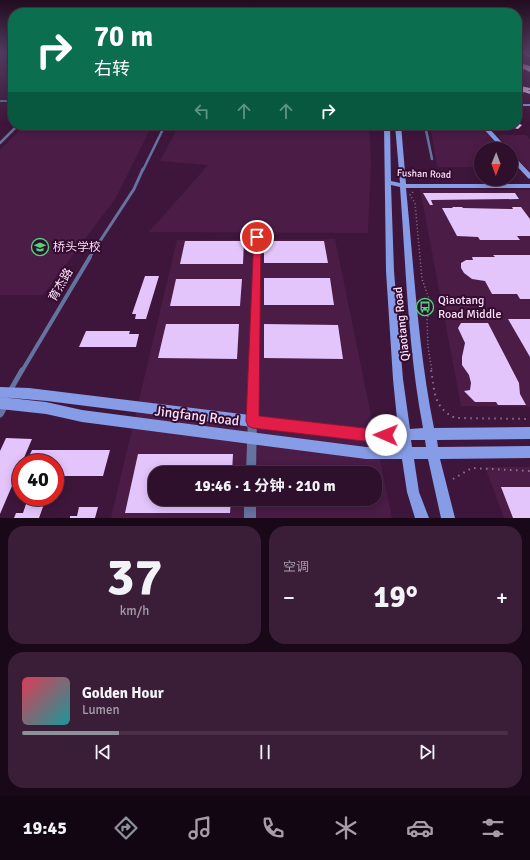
<!DOCTYPE html>
<html lang="zh">
<head>
<meta charset="utf-8">
<style>
	body { margin:0; font-family:Signika,"Noto Sans SC",sans-serif; background:#3a1e38; color:#f1f3f6; height:100vh; display:flex; flex-direction:column; font-size:15px; white-space:nowrap }
	* { box-sizing:border-box; margin:0 }
	p { font-size:13px; color:#a79da9 }
	.icon { flex:none; width:22px; height:22px; fill:none; stroke:currentColor; stroke-width:2; stroke-linecap:round; stroke-linejoin:round }
	.map { position:relative; height:518px; overflow:hidden }
	.panel { display:flex; flex-direction:column; gap:8px; padding:8px; background:#190918; flex:1 }
	.panel>* { flex:none }
	.banner { position:absolute; left:8px; top:8px; width:514px; height:122px; border-radius:16px; box-shadow:0 2px 10px #0003,0 0 0 1px #493048; background:#0b6e4f; color:#fff; overflow:hidden }
	.needle { width:26px; rotate:181deg }
	.buttons { position:absolute; left:474px; top:142px; display:grid; gap:8px }
	.buttons a { display:grid; place-items:center; width:44px; height:44px; border-radius:50%; background:#2e102c; box-shadow:0 2px 10px #0003,0 0 0 1px #493048; font-size:20px }
	.speed { position:absolute; left:12px; top:454px; display:flex; gap:8px; font-size:20px; font-weight:700; text-align:center }
	.speed>* { display:grid; place-content:center; width:52px; height:52px; border-radius:50%; background:#2e102c; box-shadow:0 2px 10px #0003,0 0 0 1px #493048; line-height:1 }
	.speed .limit { border:6px solid #d22; background:#fff; color:#111 }
	.pin { position:absolute; display:grid; place-items:center; width:34px; height:34px; color:#fff; margin:-17px; border:2px solid #fff; border-radius:50%; box-shadow:0 1px 4px #0007 }
	.me { position:absolute; width:44px; margin:-22px; rotate:271deg; stroke-linejoin:round; filter:drop-shadow(0 0 3px #0008) }
	.turn { display:flex; align-items:center; gap:14px; height:84px; padding:0 20px; font-size:18px }
	.turn .icon { width:52px; height:52px; stroke-width:2.5 }
	.turn b { display:block; font-size:28px; line-height:34px }
	.lanes { display:flex; align-items:center; height:38px; padding:0 20px; background:#0003; justify-content:center; gap:20px; direction:ltr }
	.lanes .off { opacity:.35 }
	.big { font-size:30px; font-weight:700; line-height:1.1 }
	.panel .tile { flex:1; display:flex; flex-direction:column; justify-content:center; gap:6px; min-width:0; padding:0 14px; border-radius:16px; background:#3a1e38 }
	.panel .dial { align-items:center; gap:0 }
	.dial b { font-size:52px; line-height:1 }
	.song { display:flex; align-items:center; gap:12px }
	.cover { width:48px; height:48px; border-radius:6px; background:linear-gradient(135deg,hsl(350 70% 55%),hsl(180 70% 35%)) }
	.played { height:4px; border-radius:2px; background:linear-gradient(90deg,#8c9099 20%,#493048 20%) }
	.keys { display:flex; justify-content:space-around; direction:ltr }
	.heat { display:flex; justify-content:space-between; align-items:center; font-size:22px; direction:ltr }
	.panel .tiles { flex:1; display:grid; gap:8px; grid-template-columns:1fr 1fr }
	.tile:last-child { grid-column:span 2 }
	.trip { position:absolute; left:148px; top:466px; width:234px; height:40px; border-radius:16px; background:#2e102c; box-shadow:0 2px 10px #0003,0 0 0 1px #493048; font-weight:700; line-height:40px; text-align:center }
	.tab-bar { display:flex; height:64px; justify-content:space-around; align-items:center; background:#120612; color:#a79da9 }
	.tab-bar .icon { width:28px; height:28px }
	.tab-bar .current { color:#8c9099 }
	.tab-bar b { font-size:18px; color:#f1f3f6 }
	.map>svg:first-child { display:block }
	.built { fill:#4a1c46; fill-rule:evenodd }
	.building { fill:#e3c4fb }
	.lines { fill:none; stroke-linecap:round; stroke-linejoin:round }
	.path-far1 { stroke:#91708e; stroke-width:1.5; stroke-dasharray:1 2.5; stroke-linecap:butt }
	.path { stroke:#91708e; stroke-width:2; stroke-dasharray:1.5 4.5; stroke-linecap:butt }
	.lane-far3 { stroke:#6473a0; stroke-width:2.5 }
	.lane-far2 { stroke:#6473a0; stroke-width:3 }
	.lane-far1 { stroke:#6473a0; stroke-width:4 }
	.lane { stroke:#6473a0; stroke-width:5 }
	.street { fill:#6473a0; fill-rule:evenodd }
	.secondary { fill:#869ce6; fill-rule:evenodd }
	.route { fill:#e11d48; stroke:#92132f }
	.labels { text-anchor:middle; dominant-baseline:central; stroke-width:4; stroke-linejoin:round; paint-order:stroke }
	.far-street-label { font-size:10px; fill:#fbe1f8; stroke:#330c30 }
	.poi-label { font-size:12px; fill:#fbe1f8; stroke:#330c30; text-anchor:start }
	.street-label { font-size:12px; fill:#fbe1f8; stroke:#330c30 }
	.near-street-label { font-size:14px; fill:#fbe1f8; stroke:#330c30 }
</style>
</head>
<body>
<div class="map">
<svg width="530" height="518" viewBox="0 0 530 518">
	<rect width="100%" height="100%" fill="#3e163b"/>
	<path class="built" d="M25,125H152L115,199L43,295H0V150Z
		M179,125H369L371,162L368,233L149,232L208,165L160,161Z
		M430,125H479L501,149H481V167H437Z
		M497,135H526L530,139V172L511,151V149H509Z
		M420,189L530,190V407L461,406Z
		M335,239L392,518H111L177,240ZM155,473H375V499H155Z
		M485,467H530V518H504Z"/>
	<path class="building" d="M523,64L530,66V68H526H530V72L524,69L520,71L517,70L519,68L517,66L521,67L523,66L520,65Z
		M521,86L530,88V90H528L530,91V94L524,92L520,95L517,94V87Z
		M517,123L522,125L518,129L510,127L507,129L495,125H517Z
		M423,193H515L519,199L431,200L433,205H430Z
		M452,207H462L463,208L513,209L512,207H521L530,219V236H517L520,240H480L478,237L457,236L442,208H453Z
		M185,241H244L243,264H180Z
		M264,241H324L328,263H264Z
		M493,255H530V299H520L517,294H492L485,281L472,279L464,273L461,268V263L466,260H473L472,257H495Z
		M145,276H159L146,319H135L136,314H132Z
		M264,278H330L334,305H264Z
		M176,279H242L240,306H170Z
		M508,319H530V357Z
		M461,323H488L519,383L520,394L526,405H498L496,402H475L464,391L470,390L471,383L469,375L462,365V357L465,343L458,328Z
		M166,324H239L237,359L158,358Z
		M264,324L338,325L343,359L264,358Z
		M86,331H130L129,334H139L136,347H79Z
		M6,438L32,439L0,514V451Z
		M32,450H110L103,476H55V463H26Z
		M138,454H233L232,473H155V499H231L230,513H125Z
		M501,487H530V518H513Z
		M26,504H44L39,518H14L16,513H23Z
		M79,507H98L95,518H70V516H77Z"/>
	<g class="lines">
		<path class="path-far1" d="M413,192L410,195L415,203L422,279L432,307L427,318L428,347L432,371"/>
		<path class="path" d="M431,370C435,392 433,407 455,418L530,419
			M453,479L472,468L530,471"/>
		<path class="lane-far3" d="M425,125L432,159
			M0,143L18,125
			M143,170L165,125"/>
		<path class="lane-far2" d="M89,258L134,189L143,169"/>
		<path class="lane-far1" d="M22,371L90,257"/>
		<path class="lane" d="M10,391L22,370"/>
		<path class="street" d="M0,100H13V102H0Z
			M255,235H257L260,237L256,473H246L254,237Z
			M6,396L9,398L11,401L3,416L0,418V403L3,398Z
			M244,499H256V518H244Z"/>
		<path class="secondary" d="M520,52H524L530,55V57Z
			M517,104H530V106H517Z
			M384,125H390L391,181L400,183L395,125H401L406,184H530V188H406C414,268 418,349 434,428L530,427V439L437,440L438,447L530,446V458L440,459L455,518H441L428,459H414L419,492L429,518H415L407,492L402,459H366L82,422L46,414L0,409V397L46,402L82,410L366,447H400V440L363,441L47,401L0,397V387L29,388L363,429H398L393,379L386,271ZM391,185L400,187C406,268 408,349 423,428L410,429L403,379L394,271ZM411,440H425L426,447H412Z
			M480,125H486L508,149H502Z
			M511,154L513,155L530,173V179L528,178L511,160Z"/>
	</g>
	<linearGradient id="sky" x2="0" y2="1"><stop stop-color="#220c20"/><stop offset="0.42" stop-color="#523c60"/><stop offset="1" stop-color="#523c60" stop-opacity="0"/></linearGradient>
	<rect width="530" height="124" fill="url(#sky)"/>
	<path class="route" d="M254,234H257L261,237L259,416L364,428H386L391,430L392,435L391,440L386,442L364,441L252,428L248,426L246,421Z"/>
	<defs>
		<g id="school-ring" transform="scale(0.9)"><circle r="9.5" fill="#330c30" stroke="#4bd677" stroke-width="1.5"/><path d="M0-5L7-2L0 1L-7-2ZM-4 1L0 2.5L4 1V4Q0 6-4 4Z" fill="#4bd677"/></g>
		<g id="bus-ring" transform="scale(0.9)"><circle r="9.5" fill="#330c30" stroke="#4bd677" stroke-width="1.5"/><path d="M-5-6H5V4H4V6H2V4H-2V6H-4V4H-5ZM-3.5-4V0h7V-4ZM-3.5 1.2v1.5H-2V1.2ZM2 1.2v1.5H3.5V1.2Z" fill="#4bd677"/></g>
	</defs>
	<g fill-rule="evenodd">
		<use href="#school-ring" x="40" y="247"/>
		<use href="#bus-ring" x="425" y="307"/>
	</g>
	<g class="labels">
		<g class="far-street-label">
			<text transform="translate(424 174) rotate(2)">Fushan Road</text>
		</g>
		<g class="poi-label">
			<text x="53" y="247">桥头学校</text>
			<text x="438" y="300">Qiaotang<tspan x="438" dy="14">Road Middle</tspan></text>
		</g>
		<g class="street-label">
			<text transform="translate(61 285) rotate(-60)">育杰路</text>
			<text transform="translate(402 324) rotate(-96)">Qiaotang Road</text>
		</g>
		<g class="near-street-label">
			<text transform="translate(197 416) rotate(7)">Jingfang Road</text>
		</g>
	</g>
</svg>
<div class="buttons">
<a><svg class="needle" viewBox="-14 -14 28 28"><path d="M0-13l5 13h-10z" fill="#e53935"/><path d="M0 13l5-13h-10z" fill="#a79da9"/></svg></a>
</div>
<div class="speed"><div class="limit">40</div></div>
<div class="pin" style="left:257px;top:237px;background:#d93025"><svg class="icon" aria-label="arrive" viewBox="0 0 24 24"><path d="M6 21V4h12l-3 4 3 4H6"/></svg></div>
<svg class="me" style="left:386px;top:435px" viewBox="-20 -20 40 40"><circle r="19" fill="#fff"/><path d="M0-13L10 11 0 6-10 11z" fill="#e11d48"/></svg>
<div class="trip">19:46 · 1 分钟 · 210 m</div>
<div class="banner">
<div class="turn"><svg class="icon" aria-label="right" viewBox="0 0 24 24"><path d="M7 20v-9h11M14 6l5 5-5 5"/></svg><div><b>70 m</b>右转</div></div>
<div class="lanes"><svg class="icon off" aria-label="left" viewBox="0 0 24 24"><path d="M17 20v-9H6M10 6l-5 5 5 5"/></svg><svg class="icon off" aria-label="ahead" viewBox="0 0 24 24"><path d="M12 20V5M6 11l6-6 6 6"/></svg><svg class="icon off" aria-label="ahead" viewBox="0 0 24 24"><path d="M12 20V5M6 11l6-6 6 6"/></svg><svg class="icon" aria-label="right" viewBox="0 0 24 24"><path d="M7 20v-9h11M14 6l5 5-5 5"/></svg></div>
</div>
</div>
<section class="panel">
<div class="tiles">
<div class="tile dial"><b>37</b><p>km/h</p></div>
<div class="tile"><p>空调</p>
<div class="heat"><a>−</a><b class="big">19°</b><a>+</a></div>
</div>
<div class="tile">
<div class="song"><i class="cover"></i><div><b>Golden Hour</b><p>Lumen</p></div></div>
<div class="played"></div>
<div class="keys"><svg class="icon" aria-label="previous" viewBox="0 0 24 24"><path d="M18 5L8 12l10 7zM5 5v14"/></svg><svg class="icon" aria-label="pause" viewBox="0 0 24 24"><path d="M8 5v14M16 5v14"/></svg><svg class="icon" aria-label="next" viewBox="0 0 24 24"><path d="M6 5l10 7-10 7zM19 5v14"/></svg></div>
</div>
</div>
</section>
<nav class="tab-bar">
<b>19:45</b>
<svg class="icon current" aria-label="directions" viewBox="0 0 24 24"><path d="M12 3l9 9-9 9-9-9zM9 14v-3h6M13 9l2 2-2 2"/></svg>
<svg class="icon" aria-label="music" viewBox="0 0 24 24"><path d="M9 18V5l10-2v13"/><circle cx="6" cy="18" r="3"/><circle cx="16" cy="16" r="3"/></svg>
<svg class="icon" aria-label="phone" viewBox="0 0 24 24"><path d="M5 4h4l2 5-3 2q2 4 5 5l2-3 5 2v4C11 20 4 13 5 4z"/></svg>
<svg class="icon" aria-label="climate" viewBox="0 0 24 24"><path d="M12 3v18M4 7l16 10M4 17L20 7"/></svg>
<svg class="icon" aria-label="car" viewBox="0 0 24 24"><path d="M5 17H2v-5l4-1 3-4h7l3 4 3 1v5h-3M9 17h6M6 11h13"/><circle cx="7" cy="17" r="2"/><circle cx="17" cy="17" r="2"/></svg>
<svg class="icon" aria-label="filters" viewBox="0 0 24 24"><path d="M4 7h16M4 17h16"/><circle cx="9" cy="7" r="2"/><circle cx="15" cy="17" r="2"/></svg>
</nav>
</body>
</html>
